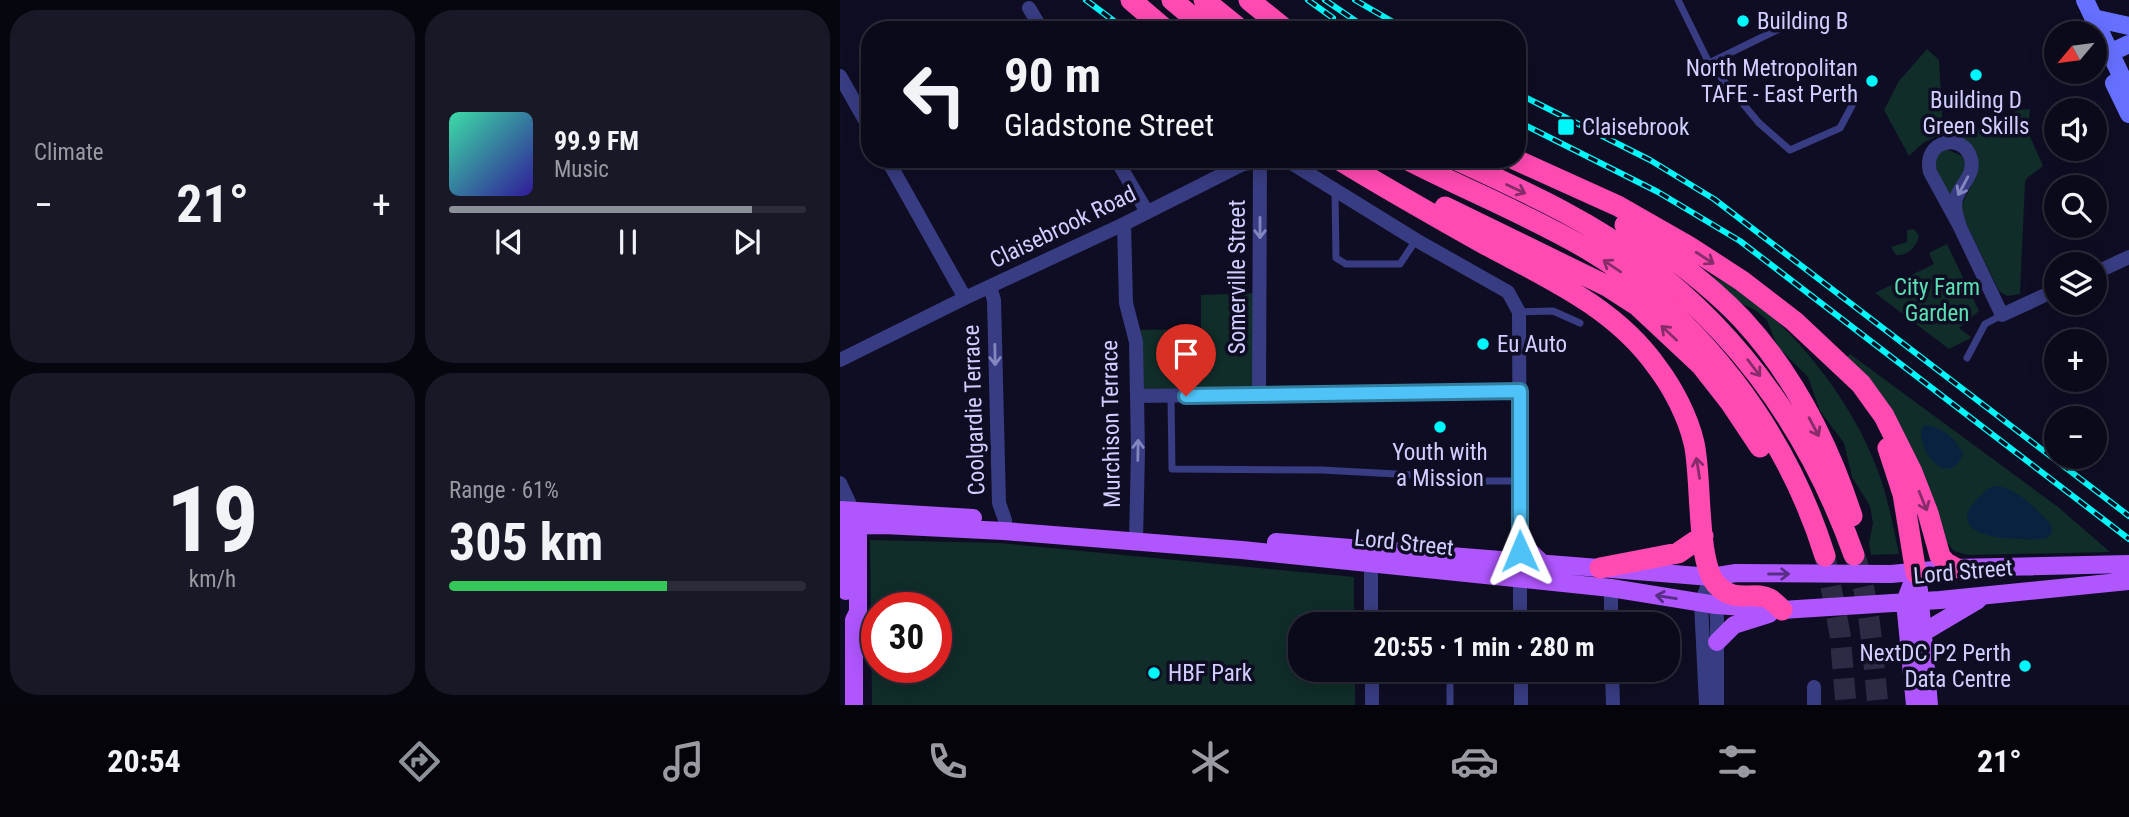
<!DOCTYPE html>
<html lang="en">
<head>
<meta charset="utf-8">
<style>
	body { margin:0; font-family:"Roboto Condensed",sans-serif; background:#191827; color:#f1f3f6; height:100vh; display:flex; flex-direction:column; font-size:26px; white-space:nowrap }
	* { box-sizing:border-box; margin:0 }
	p { font-size:23px; color:#9a9aa2 }
	.icon { flex:none; width:38px; height:38px; fill:none; stroke:currentColor; stroke-width:2; stroke-linecap:round; stroke-linejoin:round }
	.map { position:relative; flex:1; overflow:hidden }
	.sheet { display:flex; flex-direction:column; gap:10px; padding:10px; background:#06060e; width:840px }
	.sheet>* { flex:none }
	.top-card { position:absolute; left:21px; top:21px; width:665px; height:147px; border-radius:28px; box-shadow:0 4px 18px #0003,0 0 0 2px #2b2b39; background:#0b0a1a; color:#f1f3f6; overflow:hidden }
	.needle { width:46px; rotate:241deg }
	.fabs { position:absolute; left:1204px; top:21px; display:grid; gap:14px }
	.fabs a { display:grid; place-items:center; width:63px; height:63px; border-radius:50%; background:#0b0a1a; box-shadow:0 4px 18px #0003,0 0 0 2px #2b2b39; font-size:35px }
	.speed { position:absolute; left:21px; top:592px; display:flex; gap:14px; font-size:35px; font-weight:700; text-align:center }
	.speed>* { display:grid; place-content:center; width:91px; height:91px; border-radius:50%; background:#0b0a1a; box-shadow:0 4px 18px #0003,0 0 0 2px #2b2b39; line-height:1 }
	.speed .limit { border:10px solid #d22; background:#fff; color:#111 }
	.pin { position:absolute; display:grid; place-items:center; width:60px; height:60px; color:#fff; margin:-72px -30px; border-radius:50% 50% 50% 0; rotate:-45deg; box-shadow:0 0 7px #0007 }
	.pin .icon { rotate:45deg }
	.me { position:absolute; width:77px; margin:-38px; rotate:359deg; stroke-linejoin:round; filter:drop-shadow(0 0 5px #0008) }
	.turn { display:flex; align-items:center; gap:24px; height:147px; padding:0 28px; font-size:32px }
	.turn .icon { width:91px; height:91px; stroke-width:2.5 }
	.turn b { display:block; font-size:49px; line-height:60px }
	.big { font-size:52px; font-weight:700; line-height:1.1 }
	.sheet .widget { flex:1; display:flex; flex-direction:column; justify-content:center; gap:10px; min-width:0; padding:0 24px; border-radius:28px; background:#191827 }
	.sheet .dial { align-items:center; gap:0 }
	.dial b { font-size:91px; line-height:1 }
	.song { display:flex; align-items:center; gap:21px }
	.cover { width:84px; height:84px; border-radius:10px; background:linear-gradient(135deg,hsl(160 70% 55%),hsl(250 70% 35%)) }
	.played { height:7px; border-radius:4px; background:linear-gradient(90deg,#8c9099 85%,#2b2b39 85%) }
	.keys { display:flex; justify-content:space-around; direction:ltr }
	.heat { display:flex; justify-content:space-between; align-items:center; font-size:38px; direction:ltr }
	.charge { height:10px; border-radius:5px; background:linear-gradient(90deg,#34c759 61%,#2b2b39 0) }
	.sheet .tiles { flex:1; display:grid; gap:10px; grid-template-columns:repeat(2,1fr) }
	.trip { position:absolute; left:448px; top:612px; width:392px; height:70px; border-radius:28px; background:#0b0a1a; box-shadow:0 4px 18px #0003,0 0 0 2px #2b2b39; font-weight:700; line-height:70px; text-align:center }
	.menu { display:flex; height:112px; justify-content:space-around; align-items:center; background:#04040a; color:#9a9aa2 }
	.menu .icon { width:49px; height:49px }
	.menu .active { color:#8c9099 }
	.menu b { font-size:32px; color:#f1f3f6 }
	main { display:flex; flex:1; min-height:0 }
	.map>svg:first-child { display:block }
	.green { fill:#102d29; fill-rule:evenodd }
	.water { fill:#092240 }
	.lines { fill:none; stroke-linecap:round; stroke-linejoin:round }
	.highway-tunnel { stroke:#2c2a44; stroke-width:21; stroke-dasharray:21 10; stroke-linecap:butt }
	.lane { stroke:#383c82; stroke-width:7 }
	.street { stroke:#383c82; stroke-width:14 }
	.secondary { stroke:#6670ff; stroke-width:18 }
	.primary { stroke:#b056ff; stroke-width:18 }
	.highway { stroke:#ff4ab2; stroke-width:21 }
	.rail-casing { stroke:#00f8fa; stroke-width:6 }
	.rail { stroke:#0f0d23; stroke-width:3.5; stroke-dasharray:10; stroke-linecap:butt }
	.oneway { stroke:#8486c0 }
	.oneway2 { stroke:#872c6a }
	.oneway3 { stroke:#572e86 }
	.route-casing { stroke:#337fa1; stroke-width:18 }
	.route { stroke:#4fc3f7; stroke-width:12 }
	.poi-dot { fill:#00f8fa; stroke:#0f0d23; stroke-width:2.5 }
	.labels { text-anchor:middle; dominant-baseline:central; stroke-width:7; stroke-linejoin:round; paint-order:stroke }
	.poi-label { font-size:23px; fill:#d0cfff; stroke:#0f0d23; text-anchor:start }
	.street-label { font-size:23px; fill:#d0cfff; stroke:#0f0d23 }
	.park-label { font-size:23px; fill:#5ae0b2; stroke:#0f0d23 }
</style>
</head>
<body>
<main>
<section class="sheet">
<div class="tiles">
<div class="widget"><p>Climate</p>
<div class="heat"><a>−</a><b class="big">21°</b><a>+</a></div>
</div>
<div class="widget">
<div class="song"><i class="cover"></i><div><b>99.9 FM</b><p>Music</p></div></div>
<div class="played"></div>
<div class="keys"><svg class="icon" aria-label="previous" viewBox="0 0 24 24"><path d="M18 5L8 12l10 7zM5 5v14"/></svg><svg class="icon" aria-label="pause" viewBox="0 0 24 24"><path d="M8 5v14M16 5v14"/></svg><svg class="icon" aria-label="next" viewBox="0 0 24 24"><path d="M6 5l10 7-10 7zM19 5v14"/></svg></div>
</div>
<div class="widget dial"><b>19</b><p>km/h</p></div>
<div class="widget"><p>Range · 61%</p><b class="big">305 km</b><div class="charge"></div></div>
</div>
</section>
<div class="map">
<svg width="1289" height="705" viewBox="0 0 1289 705">
	<rect width="100%" height="100%" fill="#0f0d23"/>
	<path class="green" d="M1087,49L1099,60L1103,133L1083,143L1069,156L1044,110L1059,81Z
		M1190,109L1188,132L1203,166L1187,178L1185,182L1180,294L1167,296L1159,291L1123,217L1121,206L1137,174L1122,140V133L1153,123L1178,110Z
		M1106,149L1122,156L1126,166L1112,194L1108,196L1095,165L1097,155Z
		M1074,229L1079,236C1076,247 1068,256 1056,255L1051,247L1067,242V230Z
		M1107,244L1139,311L1119,328L1131,337L1129,339L1109,349L1035,293L1094,264L1089,253Z
		M864,271C881,281 900,290 915,302C966,343 1015,408 1038,471C1048,498 1053,526 1059,554L1031,555L1029,543L1033,523L1030,506L1012,477L1004,443L980,411L968,377L937,346L927,320L915,310L898,302Z
		M420,293L419,395L297,396L293,330L361,329V295Z
		M1010,354L1218,507L1270,552L1128,555L1114,551L1104,539L1005,359Z
		M30,540L159,543L514,577V625H460V670H515V705H32ZM37,607H96V667H37Z"/>
	<path class="water" d="M1086,425C1102,427 1118,440 1123,455C1106,489 1079,452 1081,429Z
		M1154,486C1178,487 1195,509 1211,524L1212,533L1205,539C1189,539 1111,543 1130,508C1135,500 1146,489 1154,486Z"/>
	<g class="lines">
		<path class="highway-tunnel" d="M985,556L1000,634L1006,705
			M1015,557C1030,597 1033,661 1038,705"/>
		<path class="lane" d="M838,0L869,63L919,123L950,150L1000,128L1015,100
			M869,63L939,29
			M495,191L496,258L506,264H560L576,240
			M679,312L713,311L740,323
			M1127,358L1145,324L1162,315
			M331,396L332,469L482,470L612,477L623,481H679
			M610,670V705"/>
		<path class="street" d="M189,8L202,30
			M0,76L30,129
			M47,159L125,298
			M276,159L307,212
			M284,224L286,303L296,342L298,451L296,541
			M1120,227C1118,220 1115,212 1115,205C1115,188 1136,177 1131,159C1124,131 1082,140 1090,172L1120,227L1162,315L1216,290
			M1255,273L1289,257
			M150,287L154,300L159,503L165,520L164,531
			M0,360L125,298L284,224L403,164L434,160L453,164L576,240L668,292L679,312L680,540
			M419,395L420,160
			M297,396L680,391
			M0,483L13,511
			M531,553V625
			M680,571V625
			M771,588V625
			M874,596L877,618V705
			M532,670V705
			M681,670V705
			M772,670L773,705
			M974,687V705
			M866,705L861,603L871,577"/>
		<path class="secondary" d="M1245,0L1289,92
			M1253,18L1289,26
			M1261,57L1289,44
			M1274,83L1289,114"/>
		<path class="primary" d="M0,510L133,518
			M0,526L44,525L164,531L402,550L771,588L876,605L942,610L1100,600L1289,581
			M680,531L687,549L703,564
			M436,542L871,577L896,573L1051,574L1115,568L1289,564
			M1079,590L1089,705
			M6,591V526L11,515
			M1084,632L1138,600
			M877,642L894,625L929,614
			M14,705V620L18,612V526L15,518
			M1075,705L1065,602L1076,573"/>
		<path class="highway" d="M291,0L326,30
			M332,0L368,30
			M364,0L401,30
			M409,0L446,30
			M498,159C545,188 593,215 641,242C705,277 774,306 817,367C833,388 848,417 854,443C862,477 856,561 876,584C895,605 913,590 930,599C934,602 939,606 942,610
			M566,159C626,190 689,215 747,249C860,316 946,431 985,556
			M615,159C678,189 746,218 802,261C903,336 972,438 1014,555
			M674,159L778,206L848,246L902,281L954,321L1021,384L1044,416L1072,472L1088,513L1100,556L1106,563L1115,568
			M605,207L767,286L798,306L861,365L890,402L920,447
			M785,225C827,253 868,283 902,319C953,374 989,446 1012,516
			M1048,448L1063,494L1076,573
			M760,568L838,553L863,536"/>
		<g class="rail-casing">
			<path id="rail" d="M246,0L286,30
				M468,0L493,18
				M485,0L529,30
				M515,0L567,30
				M677,93L810,160L874,199L1289,516
				M677,121L818,192L900,241L1289,539"/>
		</g>
		<use href="#rail" class="rail"/>
	</g>
	<defs><path id="oneway-shaft" d="M-6 0H5M1.5-3L5.5 0L1.5 3" fill="none" stroke-width="1.6" stroke-linecap="round" stroke-linejoin="round" transform="scale(1.75)"/></defs>
	<g class="oneway">
		<use href="#oneway-shaft" transform="translate(1123 186) rotate(118)"/>
		<use href="#oneway-shaft" transform="translate(420 228) rotate(90)"/>
		<use href="#oneway-shaft" transform="translate(155 355) rotate(89)"/>
		<use href="#oneway-shaft" transform="translate(298 450) rotate(-89)"/>
	</g>
	<g class="oneway2">
		<use href="#oneway-shaft" transform="translate(676 189) rotate(25)"/>
		<use href="#oneway-shaft" transform="translate(865 258) rotate(33)"/>
		<use href="#oneway-shaft" transform="translate(772 266) rotate(-146)"/>
		<use href="#oneway-shaft" transform="translate(829 333) rotate(-137)"/>
		<use href="#oneway-shaft" transform="translate(914 368) rotate(53)"/>
		<use href="#oneway-shaft" transform="translate(974 427) rotate(62)"/>
		<use href="#oneway-shaft" transform="translate(858 468) rotate(-99)"/>
		<use href="#oneway-shaft" transform="translate(1083 501) rotate(68)"/>
	</g>
	<g class="oneway3">
		<use href="#oneway-shaft" transform="translate(939 574)"/>
		<use href="#oneway-shaft" transform="translate(826 597) rotate(-171)"/>
	</g>
	<g class="lines">
		<g class="route-casing">
			<path id="route" d="M346,396L680,391V551"/>
		</g>
		<use href="#route" class="route"/>
	</g>
	<g class="poi-dot">
		<circle cx="903" cy="21" r="7"/>
		<circle cx="1136" cy="75" r="7"/>
		<circle cx="1032" cy="81" r="7"/>
		<rect x="717" y="118" width="18" height="18" rx="3.5"/>
		<circle cx="643" cy="344" r="7"/>
		<circle cx="600" cy="427" r="7"/>
		<circle cx="1185" cy="666" r="7"/>
		<circle cx="314" cy="673" r="7"/>
	</g>
	<g class="labels">
		<g class="poi-label">
			<text x="917" y="21">Building B</text>
			<text x="1018" y="68" text-anchor="end">North Metropolitan<tspan x="1018" dy="26">TAFE - East Perth</tspan></text>
			<text x="1136" y="100" text-anchor="middle">Building D<tspan x="1136" dy="26">Green Skills</tspan></text>
			<text x="742" y="127">Claisebrook</text>
			<text x="657" y="344">Eu Auto</text>
			<text x="600" y="452" text-anchor="middle">Youth with<tspan x="600" dy="26">a Mission</tspan></text>
			<text x="1171" y="653" text-anchor="end">NextDC P2 Perth<tspan x="1171" dy="26">Data Centre</tspan></text>
			<text x="328" y="673">HBF Park</text>
		</g>
		<g class="street-label">
			<text transform="translate(223 227) rotate(-26)">Claisebrook Road</text>
			<text transform="translate(397 277) rotate(-90)">Somerville Street</text>
			<text transform="translate(134 410) rotate(-92)">Coolgardie Terrace</text>
			<text transform="translate(271 424) rotate(-91)">Murchison Terrace</text>
			<text transform="translate(564 543) rotate(6)">Lord Street</text>
			<text transform="translate(1123 572) rotate(-5)">Lord Street</text>
		</g>
		<g class="park-label">
			<text x="1097" y="287">City Farm<tspan x="1097" dy="26">Garden</tspan></text>
		</g>
	</g>
</svg>
<div class="fabs">
<a><svg class="needle" viewBox="-14 -14 28 28"><path d="M0-13l5 13h-10z" fill="#e53935"/><path d="M0 13l5-13h-10z" fill="#9a9aa2"/></svg></a>
<a><svg class="icon" aria-label="sound" viewBox="0 0 24 24"><path d="M4 9h4l5-4v14l-5-4H4zM17 9q2 3 0 6"/></svg></a>
<a><svg class="icon" aria-label="search" viewBox="0 0 24 24"><circle cx="10" cy="10" r="6"/><path d="M15 15l6 6"/></svg></a>
<a><svg class="icon" aria-label="layers" viewBox="0 0 24 24"><path d="M12 4l9 5-9 5-9-5zM3 14l9 5 9-5"/></svg></a>
<a>+</a>
<a>−</a>
</div>
<div class="speed"><div class="limit">30</div></div>
<div class="pin" style="left:346px;top:396px;background:#d93025"><svg class="icon" aria-label="arrive" viewBox="0 0 24 24"><path d="M6 21V4h12l-3 4 3 4H6"/></svg></div>
<svg class="me" style="left:680px;top:551px" viewBox="-20 -20 40 40"><path d="M0-17L14 15 0 8-14 15z" fill="#4fc3f7" stroke="#fff" stroke-width="4"/></svg>
<div class="trip">20:55 · 1 min · 280 m</div>
<div class="top-card">
<div class="turn"><svg class="icon" aria-label="left" viewBox="0 0 24 24"><path d="M17 20v-9H6M10 6l-5 5 5 5"/></svg><div><b>90 m</b>Gladstone Street</div></div>
</div>
</div>
</main>
<nav class="menu">
<b>20:54</b>
<svg class="icon active" aria-label="directions" viewBox="0 0 24 24"><path d="M12 3l9 9-9 9-9-9zM9 14v-3h6M13 9l2 2-2 2"/></svg>
<svg class="icon" aria-label="music" viewBox="0 0 24 24"><path d="M9 18V5l10-2v13"/><circle cx="6" cy="18" r="3"/><circle cx="16" cy="16" r="3"/></svg>
<svg class="icon" aria-label="phone" viewBox="0 0 24 24"><path d="M5 4h4l2 5-3 2q2 4 5 5l2-3 5 2v4C11 20 4 13 5 4z"/></svg>
<svg class="icon" aria-label="climate" viewBox="0 0 24 24"><path d="M12 3v18M4 7l16 10M4 17L20 7"/></svg>
<svg class="icon" aria-label="car" viewBox="0 0 24 24"><path d="M5 17H2v-5l4-1 3-4h7l3 4 3 1v5h-3M9 17h6M6 11h13"/><circle cx="7" cy="17" r="2"/><circle cx="17" cy="17" r="2"/></svg>
<svg class="icon" aria-label="filters" viewBox="0 0 24 24"><path d="M4 7h16M4 17h16"/><circle cx="9" cy="7" r="2"/><circle cx="15" cy="17" r="2"/></svg>
<b>21°</b>
</nav>
</body>
</html>
